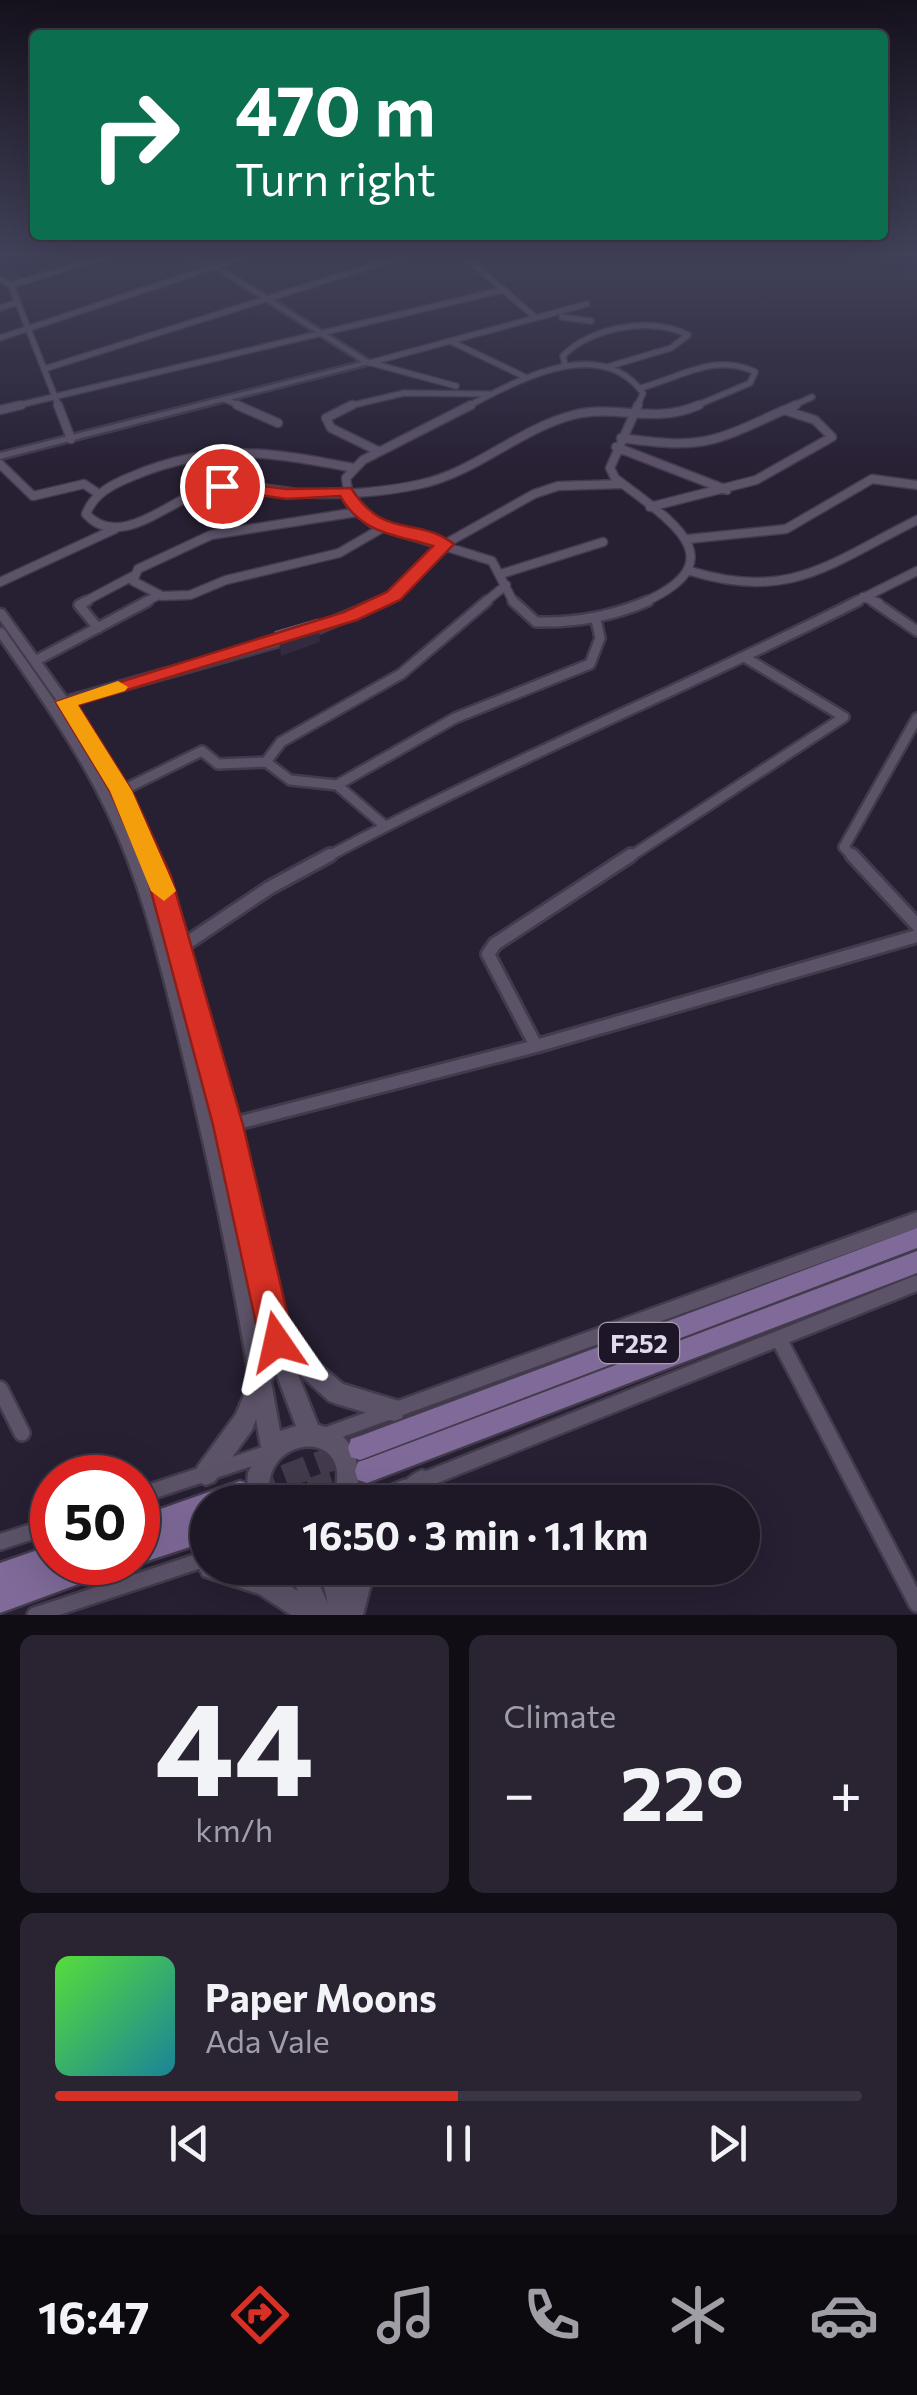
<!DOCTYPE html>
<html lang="en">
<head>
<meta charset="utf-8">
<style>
	body { margin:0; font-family:Commissioner,sans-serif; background:#2a2432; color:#f1f3f6; height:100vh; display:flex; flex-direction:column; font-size:38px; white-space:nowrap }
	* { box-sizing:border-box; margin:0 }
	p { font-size:32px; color:#a09fa7 }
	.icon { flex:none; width:55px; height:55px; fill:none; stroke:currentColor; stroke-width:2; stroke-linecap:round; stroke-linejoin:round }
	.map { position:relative; height:1615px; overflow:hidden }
	.details { display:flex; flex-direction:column; gap:20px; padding:20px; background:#100d15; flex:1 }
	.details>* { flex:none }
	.top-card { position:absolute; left:30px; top:30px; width:858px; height:210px; border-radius:10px; box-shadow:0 10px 40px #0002,0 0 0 2px #3b3643; background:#0b6e4f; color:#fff; overflow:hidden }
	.speed { position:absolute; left:30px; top:1455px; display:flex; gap:20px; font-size:50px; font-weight:700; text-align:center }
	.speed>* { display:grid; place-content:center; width:130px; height:130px; border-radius:50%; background:#1d1726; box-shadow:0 10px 40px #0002,0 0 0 2px #3b3643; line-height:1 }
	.speed .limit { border:15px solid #d22; background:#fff; color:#111 }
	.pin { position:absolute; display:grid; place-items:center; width:85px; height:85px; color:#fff; margin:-42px; border:5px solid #fff; border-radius:50%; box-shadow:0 2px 10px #0007 }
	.me { position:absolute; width:110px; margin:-55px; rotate:349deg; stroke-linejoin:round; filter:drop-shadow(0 0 8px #0008) }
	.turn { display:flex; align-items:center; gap:35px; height:210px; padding:0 40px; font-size:45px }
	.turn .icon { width:130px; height:130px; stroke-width:2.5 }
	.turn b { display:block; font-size:70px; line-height:85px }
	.big { font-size:75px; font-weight:700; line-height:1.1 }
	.details .card { flex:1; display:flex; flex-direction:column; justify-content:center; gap:15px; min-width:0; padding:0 35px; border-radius:15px; background:#2a2432 }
	.details .dial { align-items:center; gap:0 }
	.dial b { font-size:130px; line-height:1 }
	.song { display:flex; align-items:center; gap:30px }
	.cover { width:120px; height:120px; border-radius:15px; background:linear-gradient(135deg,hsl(110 70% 55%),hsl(190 70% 35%)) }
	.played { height:10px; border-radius:5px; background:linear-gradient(90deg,#d93025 50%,#3b3643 50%) }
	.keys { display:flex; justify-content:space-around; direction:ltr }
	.heat { display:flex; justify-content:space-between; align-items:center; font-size:55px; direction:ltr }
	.details .tiles { flex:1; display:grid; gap:20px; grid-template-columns:1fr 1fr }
	.card:last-child { grid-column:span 2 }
	.trip { position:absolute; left:190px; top:1485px; width:570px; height:100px; border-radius:50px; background:#1d1726; box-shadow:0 10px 40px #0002,0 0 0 2px #3b3643; font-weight:700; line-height:100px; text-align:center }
	.dock { display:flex; height:160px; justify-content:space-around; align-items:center; background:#0c090f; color:#a09fa7 }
	.dock .icon { width:70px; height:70px }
	.dock .selected { color:#d93025 }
	.dock b { font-size:45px; color:#f1f3f6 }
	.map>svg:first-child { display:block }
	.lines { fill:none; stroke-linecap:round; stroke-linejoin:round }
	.primary-tunnel { stroke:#433b4d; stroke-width:24; stroke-dasharray:24 11; stroke-linecap:butt }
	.street-far4-casing { stroke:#423b4b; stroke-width:8 }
	.street-far3-casing { stroke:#423b4b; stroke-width:11 }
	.street-far2-casing { stroke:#423b4b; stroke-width:14 }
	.street-far1-casing { stroke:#423b4b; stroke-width:18 }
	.street-casing { stroke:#423b4b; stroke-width:20 }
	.secondary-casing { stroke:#423b4b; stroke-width:5 }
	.primary-casing { stroke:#423b4b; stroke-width:5 }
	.street-far4 { stroke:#5d5369; stroke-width:5 }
	.street-far3 { stroke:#5d5369; stroke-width:8 }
	.street-far2 { stroke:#5d5369; stroke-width:9 }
	.street-far1 { stroke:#5d5369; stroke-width:12 }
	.street { stroke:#5d5369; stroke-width:15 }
	.secondary { fill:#5d5369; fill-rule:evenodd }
	.primary { fill:#7f6a99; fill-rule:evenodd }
	.shaded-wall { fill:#332a3f }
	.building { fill:#574f62; stroke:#6c6577; stroke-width:2.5 }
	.route { fill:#d93025; stroke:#8d1f18; stroke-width:2.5 }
	.slow { fill:#f59e0b }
	.labels { text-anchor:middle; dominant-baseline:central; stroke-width:10; stroke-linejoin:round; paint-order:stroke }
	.shield { fill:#1e1528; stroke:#a6a0ae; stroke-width:2.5 }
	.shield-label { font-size:25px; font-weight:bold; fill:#e0dbe8 }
</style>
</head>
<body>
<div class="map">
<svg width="917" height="1615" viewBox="0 0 917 1615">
	<rect width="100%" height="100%" fill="#271f32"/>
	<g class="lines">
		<path class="primary-tunnel" d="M252,1489L347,1453
			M277,1502L353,1475"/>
		<g class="street-far4-casing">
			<path id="street-far4" d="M463,255L536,318
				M0,279L11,285L59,407
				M11,285L112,255
				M0,308L15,303
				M562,317L591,321
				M0,338L249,255
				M450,341L525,377
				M369,363L587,304
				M371,363L456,386
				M565,365L563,356C590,327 653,316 688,335L671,348L607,367
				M44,369L406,255
				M640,388C679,378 716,352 755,372L750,383L693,407
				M224,399L243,407
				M11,407L503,290
				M345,407L404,393L489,394
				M466,407C516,382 599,333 643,393L637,407
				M790,407L812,397"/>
		</g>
		<g class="street-far3-casing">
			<path id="street-far3" d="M58,405L71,439
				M237,405L278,423
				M352,405L326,418L331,428L378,451
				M471,405L363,460L346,478L350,504L373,524L492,561L514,603
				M638,405L610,468L615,478C665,517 742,560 642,603
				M0,410L21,405
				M785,410L796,405
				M621,438C703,449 710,444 784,410L815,420L832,437L756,480L650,507
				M616,447L727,490
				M0,464L33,496L84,484L99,494
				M354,468C271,452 213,442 133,476C113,484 94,493 86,514C122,554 177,492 217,486C242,482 274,491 300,493C336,496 386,492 421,484C476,472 519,429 573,415C617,404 653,425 699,405
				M357,512L211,535L138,569L133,581L162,596L190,595L226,580L339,553L384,527
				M688,539L786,529L872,479L917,485
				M690,571C791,602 830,563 917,520
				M501,574L603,542
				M0,582L117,528
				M863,597L879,603
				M82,603L133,576
				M143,603L159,595
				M376,603L393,596L445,544L534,494L558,486L621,484
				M484,603L506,585
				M853,603L917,571"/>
		</g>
		<g class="street-far2-casing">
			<path id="street-far2" d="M87,601L79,605L98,628
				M513,601L536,622C574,623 613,616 648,601
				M873,601L917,631
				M307,633L382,601
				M35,661L148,601
				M57,704L291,638
				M266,762L281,742L401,674L487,601
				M337,785L385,826
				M121,791L202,751L218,764L266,762L290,780L337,785L455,718L590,664L600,638L596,620
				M325,858C499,765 682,690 858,601
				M628,858L844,717L746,658
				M854,858L844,847L917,718"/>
		</g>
		<g class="street-far1-casing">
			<path id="street-far1" d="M852,855L917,925
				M181,947L269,888L330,855
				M536,1046L488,954L495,944L631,855
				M226,1126L536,1046L917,936"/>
		</g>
		<g class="street-casing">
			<path id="street" d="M779,1339L917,1604
				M0,1389L22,1433
				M326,1435L917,1220
				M422,1481L917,1283
				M138,1496L268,1453
				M370,1502L406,1487
				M0,1542L52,1525
				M35,1615L208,1558"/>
		</g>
		<g class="secondary-casing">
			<path id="secondary" d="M183,255H192L225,270L373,363L0,459V453L362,362L221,272Z
				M0,609L4,610L98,741L166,876L237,1125L286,1336L343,1384L402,1402L405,1410L402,1418L394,1421L337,1404L329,1401L297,1372L318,1425C359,1434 361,1468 356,1502H334C335,1493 338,1480 337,1471C332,1438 291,1441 276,1464C268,1475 269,1489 268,1502H246L248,1473L261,1447L256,1419L252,1430L214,1482L206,1485L198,1482L195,1474L198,1466L236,1414L250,1381C231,1266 207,1152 179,1039C160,963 142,885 108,814C79,752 39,695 0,639V628L4,629L67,719L105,781L86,742L0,620ZM134,839L152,876L169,939ZM197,1044L219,1125L270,1357L296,1426L280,1431L271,1382L274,1376L269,1368L234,1198Z
				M422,1470L430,1473L433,1481L430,1489L417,1502H390C394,1489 409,1475 422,1470Z
				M208,1558V1568C252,1568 260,1567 298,1591L288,1568H312L328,1604L320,1568H344L347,1583L351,1568H375L363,1615H291L259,1594L203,1576L199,1568L203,1560Z"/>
		</g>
		<g class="primary-casing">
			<path id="primary" d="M917,1228V1248L360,1460L351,1457L348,1448L351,1439L360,1436Z
				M917,1251V1273L367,1483L358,1480L355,1471L358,1462L367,1459Z
				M240,1481L249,1484L252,1493L249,1502H208V1541L138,1564L135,1562H138V1517Z
				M52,1545V1562H63L62,1565L118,1562L114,1571L0,1613V1563Z"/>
		</g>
		<use href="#street-far4" class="street-far4"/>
		<use href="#street-far3" class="street-far3"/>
		<use href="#street-far2" class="street-far2"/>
		<use href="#street-far1" class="street-far1"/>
		<use href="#street" class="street"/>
		<use href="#secondary" class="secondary"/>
		<use href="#primary" class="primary"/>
	</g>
	<path class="shaded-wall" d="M319,627L320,642L281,656L279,641Z"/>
	<path class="building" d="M317,620L319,627L279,641L276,632Z"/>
	<linearGradient id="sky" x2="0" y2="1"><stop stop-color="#15111c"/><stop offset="0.53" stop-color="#41425a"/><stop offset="1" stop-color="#41425a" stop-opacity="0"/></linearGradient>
	<rect width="917" height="481" fill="url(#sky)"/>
	<path class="route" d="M222,481L287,489L351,488C385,541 415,515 454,544L400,600L357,620L78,705L132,791L171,876L243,1125L294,1342L289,1354L277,1359L265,1354L260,1342L213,1125L147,876L110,791L56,702L344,612L387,592L433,546C394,534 362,534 340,496L287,499L216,489L214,486Z"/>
	<path class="slow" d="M118,681L128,687L125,691L78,705L132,791L176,891L164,901L151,891L110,791L56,702Z"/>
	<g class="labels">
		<rect class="shield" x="599" y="1323" width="80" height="40" rx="8"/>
		<g class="shield-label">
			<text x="639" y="1343">F252</text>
		</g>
	</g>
</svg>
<div class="speed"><div class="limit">50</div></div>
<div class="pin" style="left:222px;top:486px;background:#d93025"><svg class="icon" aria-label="arrive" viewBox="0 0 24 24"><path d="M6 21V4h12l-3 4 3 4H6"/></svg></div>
<svg class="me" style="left:277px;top:1342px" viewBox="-20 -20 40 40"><path d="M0-17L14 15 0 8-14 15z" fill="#d93025" stroke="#fff" stroke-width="4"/></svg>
<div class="trip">16:50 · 3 min · 1.1 km</div>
<div class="top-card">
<div class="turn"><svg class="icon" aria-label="right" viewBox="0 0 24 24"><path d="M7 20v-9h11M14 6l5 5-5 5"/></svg><div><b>470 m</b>Turn right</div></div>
</div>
</div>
<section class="details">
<div class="tiles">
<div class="card dial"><b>44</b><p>km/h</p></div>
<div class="card"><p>Climate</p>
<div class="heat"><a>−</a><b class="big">22°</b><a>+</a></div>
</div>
<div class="card">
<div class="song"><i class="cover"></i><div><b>Paper Moons</b><p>Ada Vale</p></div></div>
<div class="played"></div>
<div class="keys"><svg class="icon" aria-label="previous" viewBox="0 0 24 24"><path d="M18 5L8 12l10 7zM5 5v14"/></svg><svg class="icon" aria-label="pause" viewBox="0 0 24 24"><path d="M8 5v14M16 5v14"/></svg><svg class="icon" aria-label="next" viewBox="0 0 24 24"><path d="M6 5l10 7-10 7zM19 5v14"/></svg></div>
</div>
</div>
</section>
<nav class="dock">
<b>16:47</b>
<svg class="icon selected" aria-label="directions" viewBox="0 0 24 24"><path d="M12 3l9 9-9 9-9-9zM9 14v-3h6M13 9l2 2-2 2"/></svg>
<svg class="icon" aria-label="music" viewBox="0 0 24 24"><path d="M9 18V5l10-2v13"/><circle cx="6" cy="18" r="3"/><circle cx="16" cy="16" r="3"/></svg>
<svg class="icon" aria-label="phone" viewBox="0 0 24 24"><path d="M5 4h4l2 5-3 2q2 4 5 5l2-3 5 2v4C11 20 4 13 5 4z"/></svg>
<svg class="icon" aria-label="climate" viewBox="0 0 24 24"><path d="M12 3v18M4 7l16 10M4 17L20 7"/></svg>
<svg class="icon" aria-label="car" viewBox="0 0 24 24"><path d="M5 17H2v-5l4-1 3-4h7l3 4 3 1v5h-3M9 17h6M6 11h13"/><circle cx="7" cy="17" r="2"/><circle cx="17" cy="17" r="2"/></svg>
</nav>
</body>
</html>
